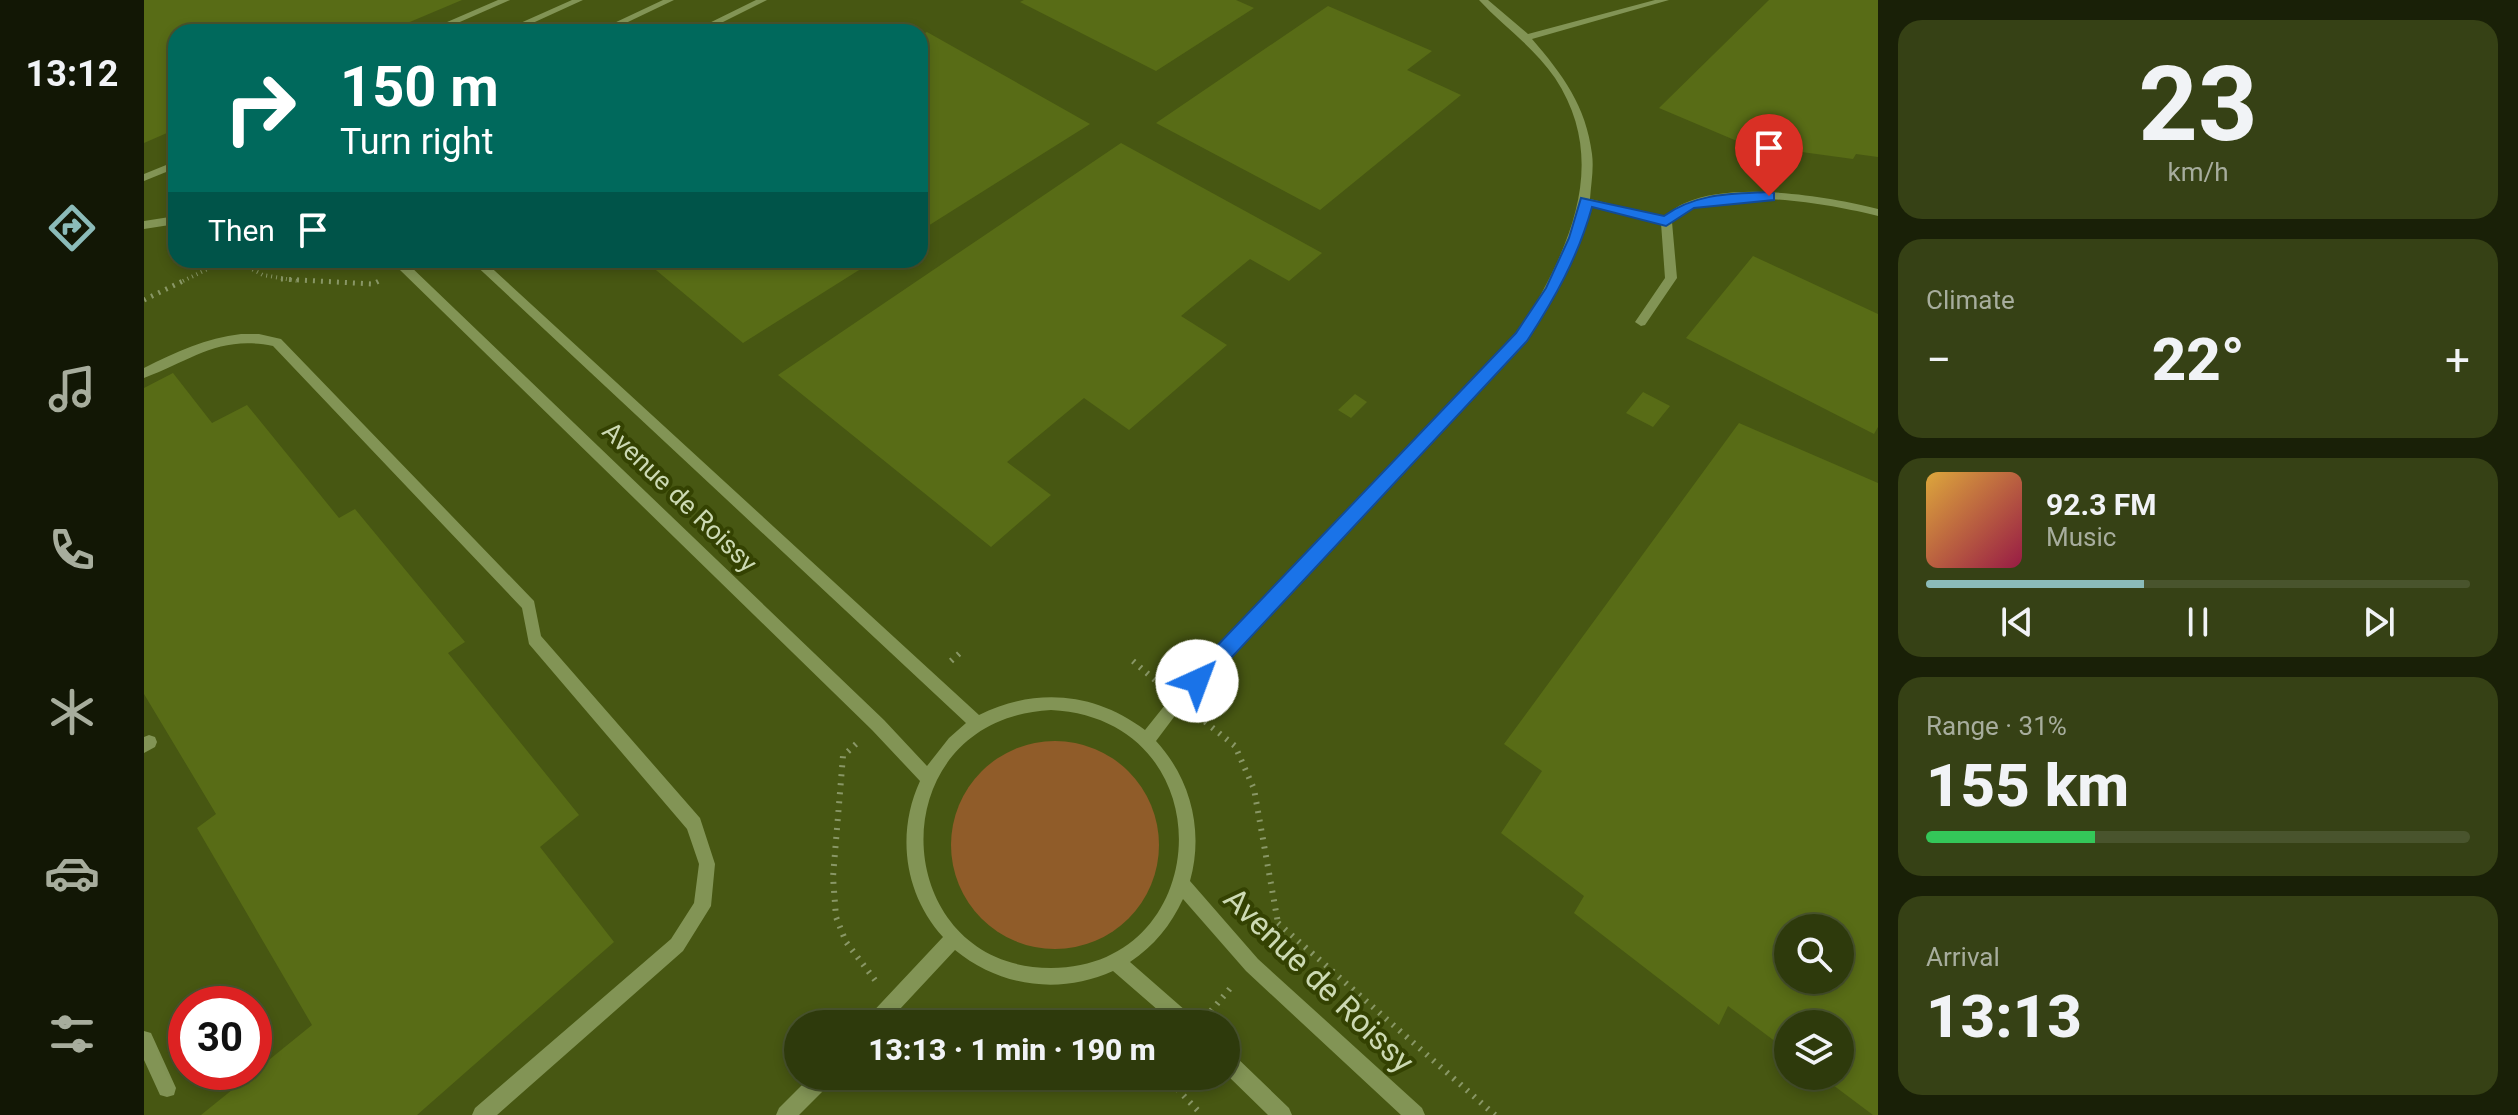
<!DOCTYPE html>
<html lang="en">
<head>
<meta charset="utf-8">
<style>
	body { margin:0; font-family:Roboto,sans-serif; background:#364115; color:#f1f3f6; height:100vh; display:flex; flex-direction:column; font-size:30px; white-space:nowrap }
	* { box-sizing:border-box; margin:0 }
	p { font-size:26px; color:#a7ad9d }
	.icon { flex:none; width:44px; height:44px; fill:none; stroke:currentColor; stroke-width:2; stroke-linecap:round; stroke-linejoin:round }
	.map { position:relative; flex:1; overflow:hidden }
	.side { display:flex; flex-direction:column; gap:20px; padding:20px; background:#192007; width:640px }
	.side>* { flex:none }
	.hud { position:absolute; left:24px; top:24px; width:760px; height:244px; border-radius:24px; box-shadow:0 4px 12px #0003,0 0 0 2px #49542d; background:#00695c; color:#fff; overflow:hidden }
	.controls { position:absolute; left:1630px; top:914px; display:grid; gap:16px }
	.controls a { display:grid; place-items:center; width:80px; height:80px; border-radius:50%; background:#2e3a0c; box-shadow:0 4px 12px #0003,0 0 0 2px #49542d; font-size:40px }
	.speed { position:absolute; left:24px; top:986px; display:flex; gap:16px; font-size:40px; font-weight:700; text-align:center }
	.speed>* { display:grid; place-content:center; width:104px; height:104px; border-radius:50%; background:#2e3a0c; box-shadow:0 4px 12px #0003,0 0 0 2px #49542d; line-height:1 }
	.speed .limit { border:12px solid #d22; background:#fff; color:#111 }
	.pin { position:absolute; display:grid; place-items:center; width:68px; height:68px; color:#fff; margin:-82px -34px; border-radius:50% 50% 50% 0; rotate:-45deg; box-shadow:0 0 8px #0007 }
	.pin .icon { rotate:45deg }
	.me { position:absolute; width:88px; margin:-44px; rotate:43deg; stroke-linejoin:round; filter:drop-shadow(0 0 6px #0008) }
	.turn { display:flex; align-items:center; gap:28px; height:168px; padding:0 40px; font-size:36px }
	.turn .icon { width:104px; height:104px; stroke-width:2.5 }
	.turn b { display:block; font-size:56px; line-height:68px }
	.then { display:flex; align-items:center; height:76px; padding:0 40px; background:#0003; gap:16px; font-size:30px }
	.big { font-size:60px; font-weight:800; line-height:1.1 }
	.side .tile { flex:1; display:flex; flex-direction:column; justify-content:center; gap:12px; min-width:0; padding:0 28px; border-radius:24px; background:#364115 }
	.side .dial { align-items:center; gap:0 }
	.dial b { font-size:104px; line-height:1 }
	.song { display:flex; align-items:center; gap:24px }
	.cover { width:96px; height:96px; border-radius:12px; background:linear-gradient(135deg,hsl(40 70% 55%),hsl(340 70% 35%)) }
	.played { height:8px; border-radius:4px; background:linear-gradient(90deg,#8bbbb9 40%,#49542d 40%) }
	.keys { display:flex; justify-content:space-around; direction:ltr }
	.heat { display:flex; justify-content:space-between; align-items:center; font-size:44px; direction:ltr }
	.charge { height:12px; border-radius:6px; background:linear-gradient(90deg,#34c759 31%,#49542d 0) }
	.trip { position:absolute; left:640px; top:1010px; width:456px; height:80px; border-radius:40px; background:#2e3a0c; box-shadow:0 4px 12px #0003,0 0 0 2px #49542d; font-weight:800; line-height:80px; text-align:center }
	main { display:flex; flex:1; min-height:0 }
	.dock { display:flex; flex-direction:column; width:144px; justify-content:space-around; align-items:center; background:#121705; color:#a7ad9d }
	.dock .icon { width:56px; height:56px }
	.dock .active { color:#8bbbb9 }
	.dock b { font-size:36px; color:#f1f3f6 }
	.map>svg:first-child { display:block }
	.built { fill:#475712; fill-rule:evenodd }
	.green { fill:#905c29 }
	.building { fill:#586c16; fill-rule:evenodd }
	.lines { fill:none; stroke-linecap:round; stroke-linejoin:round }
	.path-far2 { stroke:#899766; stroke-width:4; stroke-dasharray:1 4; stroke-linecap:butt }
	.path-far1 { stroke:#899766; stroke-width:5; stroke-dasharray:2 6; stroke-linecap:butt }
	.path { stroke:#899766; stroke-width:6; stroke-dasharray:2 7; stroke-linecap:butt }
	.minor { fill:#829455; fill-rule:evenodd }
	.route { fill:#1a73e8; stroke:#114b97; stroke-width:2 }
	.labels { text-anchor:middle; dominant-baseline:central; stroke-width:8; stroke-linejoin:round; paint-order:stroke }
	.street-label { font-size:26px; fill:#ccd9b3; stroke:#344202 }
	.near-street-label { font-size:32px; fill:#ccd9b3; stroke:#344202 }
</style>
</head>
<body>
<main>
<nav class="dock">
<b>13:12</b>
<svg class="icon active" aria-label="directions" viewBox="0 0 24 24"><path d="M12 3l9 9-9 9-9-9zM9 14v-3h6M13 9l2 2-2 2"/></svg>
<svg class="icon" aria-label="music" viewBox="0 0 24 24"><path d="M9 18V5l10-2v13"/><circle cx="6" cy="18" r="3"/><circle cx="16" cy="16" r="3"/></svg>
<svg class="icon" aria-label="phone" viewBox="0 0 24 24"><path d="M5 4h4l2 5-3 2q2 4 5 5l2-3 5 2v4C11 20 4 13 5 4z"/></svg>
<svg class="icon" aria-label="climate" viewBox="0 0 24 24"><path d="M12 3v18M4 7l16 10M4 17L20 7"/></svg>
<svg class="icon" aria-label="car" viewBox="0 0 24 24"><path d="M5 17H2v-5l4-1 3-4h7l3 4 3 1v5h-3M9 17h6M6 11h13"/><circle cx="7" cy="17" r="2"/><circle cx="17" cy="17" r="2"/></svg>
<svg class="icon" aria-label="filters" viewBox="0 0 24 24"><path d="M4 7h16M4 17h16"/><circle cx="9" cy="7" r="2"/><circle cx="15" cy="17" r="2"/></svg>
</nav>
<div class="map">
<svg width="1734" height="1115" viewBox="0 0 1734 1115">
	<rect width="100%" height="100%" fill="#3e4d10"/>
	<path class="built" d="M0,0H1734V1115H0ZM32,32H776V260H32ZM1644,928H1696V980H1644ZM42,1004H110V1072H42ZM654,1024H1082V1076H654ZM1644,1024H1696V1076H1644Z"/>
	<path class="green" d="M807 845a104 104 0 1 1 208 0a104 104 0 1 1-208 0Z"/>
	<path class="building" d="M0,0H318L242,32H32V129L0,143Z
		M880,0H1092L1110,8L1012,71L876,2Z
		M1625,0H1734V157L1712,154L1709,159L1600,144L1515,108Z
		M1184,6L1288,51L1263,70L1317,95L1176,210L1012,123Z
		M783,32L946,124L776,231V35Z
		M977,143L1178,253L1145,281L1106,259L1037,316L1083,345L985,430L940,398L863,462L907,495L847,547L634,375Z
		M1609,256L1734,314V427L1730,434L1542,338Z
		M500,260H731L599,343Z
		M29,373L68,423L103,405L195,518L211,509L321,642L304,653L435,815L396,847L470,942L273,1115H57L168,1025L53,828L72,814L0,694V388Z
		M1499,392L1526,406L1509,427L1482,413Z
		M1211,394L1223,402L1207,418L1194,410Z
		M1595,423L1734,483V1115H1729L1677,1076H1696V1024H1644V1051L1584,1006L1575,1025L1430,913L1440,896L1357,833L1398,771L1360,744ZM1644,928H1696V980H1644Z"/>
	<g class="lines">
		<path class="path-far2" d="M91,260L119,275L154,281
			M39,281L82,260"/>
		<path class="path-far1" d="M137,279L229,284L235,281
			M0,300L43,279"/>
		<path class="path" d="M807,661L818,651
			M989,661L1012,681
			M1054,716L1091,746L1110,789L1134,923L1124,939
			M712,744L699,756L689,877L692,917L702,942L731,980
			M1134,923L1351,1115
			M1067,1011L1089,985
			M874,1076L907,1085L973,1076
			M1021,1076L1058,1115"/>
		<path class="minor" d="M354,0H366L293,32H280Z
			M428,0H439L369,32H356Z
			M519,0H530L463,32H451Z
			M612,0H623L559,32H547Z
			M1335,0H1344L1384,34L1511,0H1525L1388,39C1419,75 1442,106 1448,154C1450,169 1447,184 1446,199L1520,217C1527,212 1533,206 1541,203C1590,181 1683,196 1734,209V216C1687,204 1594,188 1548,208C1541,211 1534,217 1528,222L1533,278L1501,325L1497,326L1491,322L1521,278L1517,223L1444,205C1430,257 1409,294 1382,340L1039,705L1012,741C1047,779 1060,831 1046,881L1114,959L1278,1108L1281,1115H1257L1102,971L1039,899C1027,925 1010,946 986,962L1050,1018L1053,1024H1030L969,971C916,995 856,987 811,950L742,1024H720L723,1018L799,937C760,894 752,833 776,781L728,730L256,270L241,260H256L264,264L740,720L783,766L805,738L822,723L326,260H339L835,715C891,687 951,692 1001,730L1029,695L1374,334C1421,256 1469,166 1411,78C1390,47 1360,27 1335,0ZM907,710C1083,719 1072,968 907,968C742,968 732,719 907,710Z
			M32,161V168L0,181V174Z
			M32,216V224L0,229V221Z
			M97,334H115L137,339L390,601L397,636L556,818L571,864L567,906L539,951L353,1115H328L331,1108L527,939L550,903L555,864L543,829L385,644L378,608L129,346C75,335 48,360 0,378V368C32,352 62,338 97,334Z
			M5,735L11,737L13,742L11,747L0,753V737Z
			M0,1031L7,1033L32,1088L30,1095L23,1097L16,1095L0,1060Z
			M1082,1052L1089,1054L1145,1108L1148,1115H1124L1082,1074Z
			M667,1076H689L687,1083L655,1115H632L635,1108Z"/>
	</g>
	<path class="route" d="M1625,192L1630,193V200L1550,208L1522,226L1448,207C1434,257 1411,298 1383,341L1060,687H1046L1043,681L1046,674L1372,333L1402,288L1425,238L1437,198L1520,216C1552,193 1586,194 1625,192Z"/>
	<g class="labels">
		<g class="street-label">
			<text transform="translate(536 497) rotate(44)">Avenue de Roissy</text>
		</g>
		<g class="near-street-label">
			<text transform="translate(1175 980) rotate(44)">Avenue de Roissy</text>
		</g>
	</g>
</svg>
<div class="controls">
<a><svg class="icon" aria-label="search" viewBox="0 0 24 24"><circle cx="10" cy="10" r="6"/><path d="M15 15l6 6"/></svg></a>
<a><svg class="icon" aria-label="layers" viewBox="0 0 24 24"><path d="M12 4l9 5-9 5-9-5zM3 14l9 5 9-5"/></svg></a>
</div>
<div class="speed"><div class="limit">30</div></div>
<div class="pin" style="left:1625px;top:196px;background:#d93025"><svg class="icon" aria-label="arrive" viewBox="0 0 24 24"><path d="M6 21V4h12l-3 4 3 4H6"/></svg></div>
<svg class="me" style="left:1053px;top:681px" viewBox="-20 -20 40 40"><circle r="19" fill="#fff"/><path d="M0-13L10 11 0 6-10 11z" fill="#1a73e8"/></svg>
<div class="trip">13:13 · 1 min · 190 m</div>
<div class="hud">
<div class="turn"><svg class="icon" aria-label="right" viewBox="0 0 24 24"><path d="M7 20v-9h11M14 6l5 5-5 5"/></svg><div><b>150 m</b>Turn right</div></div>
<div class="then">Then<svg class="icon" aria-label="arrive" viewBox="0 0 24 24"><path d="M6 21V4h12l-3 4 3 4H6"/></svg></div>
</div>
</div>
<section class="side">
<div class="tile dial"><b>23</b><p>km/h</p></div>
<div class="tile"><p>Climate</p>
<div class="heat"><a>−</a><b class="big">22°</b><a>+</a></div>
</div>
<div class="tile">
<div class="song"><i class="cover"></i><div><b>92.3 FM</b><p>Music</p></div></div>
<div class="played"></div>
<div class="keys"><svg class="icon" aria-label="previous" viewBox="0 0 24 24"><path d="M18 5L8 12l10 7zM5 5v14"/></svg><svg class="icon" aria-label="pause" viewBox="0 0 24 24"><path d="M8 5v14M16 5v14"/></svg><svg class="icon" aria-label="next" viewBox="0 0 24 24"><path d="M6 5l10 7-10 7zM19 5v14"/></svg></div>
</div>
<div class="tile"><p>Range · 31%</p><b class="big">155 km</b><div class="charge"></div></div>
<div class="tile"><p>Arrival</p><b class="big">13:13</b></div>
</section>
</main>
</body>
</html>
